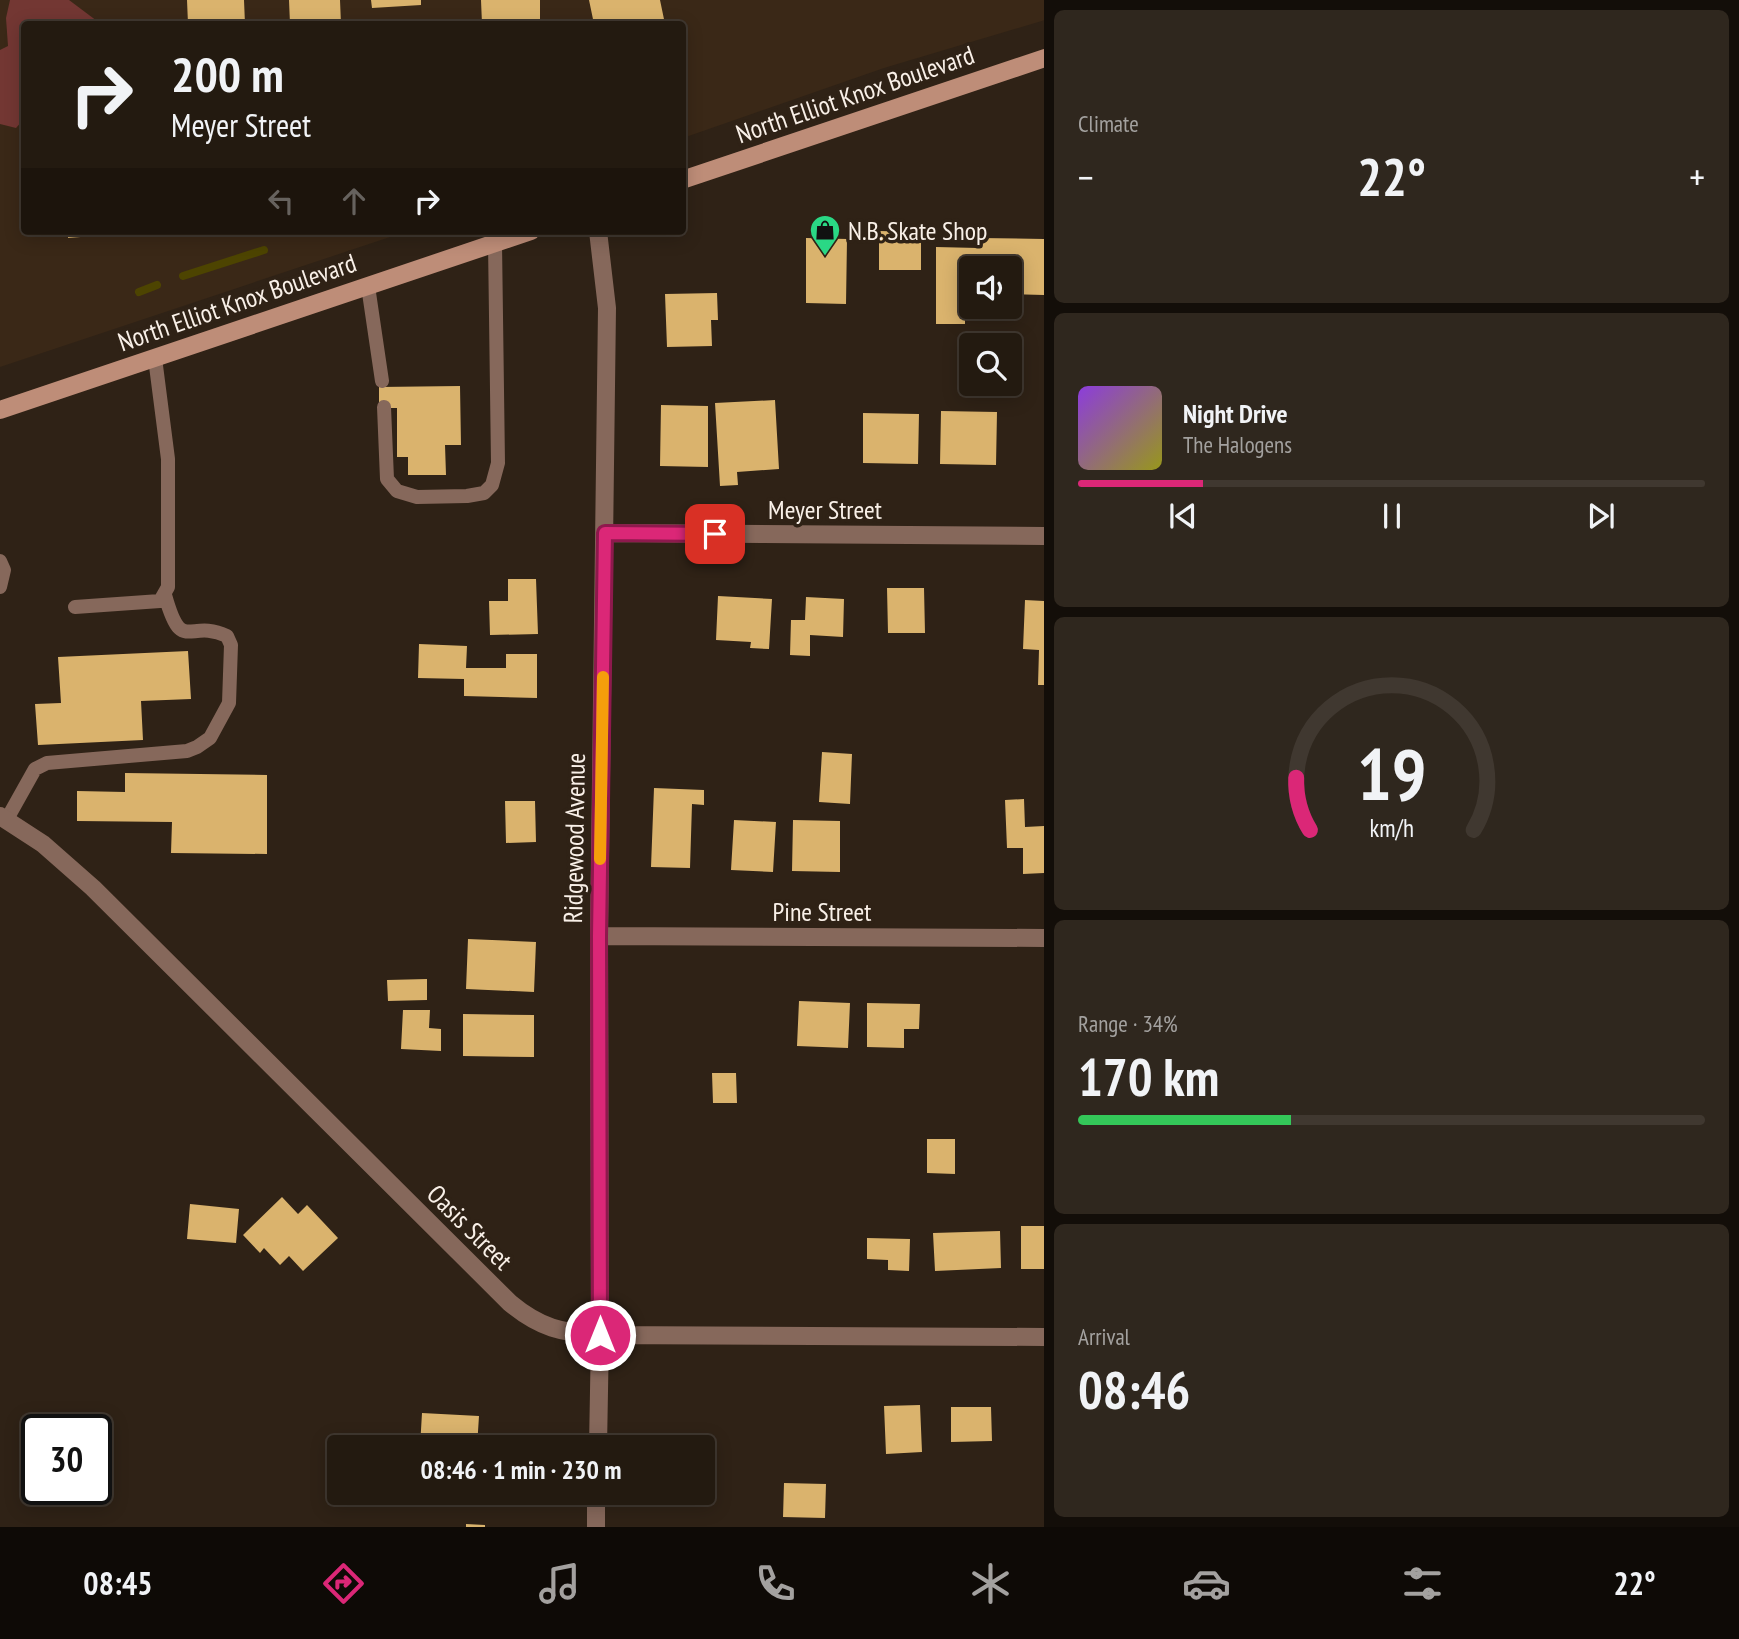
<!DOCTYPE html>
<html lang="en">
<head>
<meta charset="utf-8">
<style>
	body { margin:0; font-family:"PT Sans Narrow",sans-serif; background:#2f271e; color:#f1f3f6; height:100vh; display:flex; flex-direction:column; font-size:26px; white-space:nowrap }
	* { box-sizing:border-box; margin:0 }
	p { font-size:23px; color:#a3a19f }
	.icon { flex:none; width:38px; height:38px; fill:none; stroke:currentColor; stroke-width:2; stroke-linecap:round; stroke-linejoin:round }
	.map { position:relative; flex:1; overflow:hidden }
	.drawer { display:flex; flex-direction:column; gap:10px; padding:10px; background:#130e09; width:695px }
	.drawer>* { flex:none }
	.guide { position:absolute; left:21px; top:21px; width:665px; height:214px; border-radius:7px; box-shadow:0 4px 18px #0003,0 0 0 2px #403830; background:#231a10; color:#f1f3f6; overflow:hidden }
	.tools { position:absolute; left:959px; top:256px; display:grid; gap:14px }
	.tools a { display:grid; place-items:center; width:63px; height:63px; border-radius:7px; background:#231a10; box-shadow:0 4px 18px #0003,0 0 0 2px #403830; font-size:35px }
	.speed { position:absolute; left:21px; top:1414px; display:flex; gap:14px; font-size:35px; font-weight:700; text-align:center }
	.speed>* { display:grid; place-content:center; width:91px; height:91px; border-radius:50%; background:#231a10; box-shadow:0 4px 18px #0003,0 0 0 2px #403830; line-height:1 }
	.speed .limit { border:4px solid #111; border-radius:10px; background:#fff; color:#111 }
	.pin { position:absolute; display:grid; place-items:center; width:60px; height:60px; color:#fff; margin:-30px; border-radius:14px; box-shadow:0 4px 10px #0006 }
	.me { position:absolute; width:77px; margin:-38px; rotate:0deg; stroke-linejoin:round; filter:drop-shadow(0 0 5px #0008) }
	.turn { display:flex; align-items:center; gap:24px; height:147px; padding:0 35px; font-size:32px }
	.turn .icon { width:91px; height:91px; stroke-width:2.5 }
	.turn b { display:block; font-size:49px; line-height:60px }
	.lanes { display:flex; align-items:center; height:66px; padding:0 35px; background:#0003; justify-content:center; gap:35px; direction:ltr }
	.lanes .off { opacity:.35 }
	.big { font-size:52px; font-weight:600; line-height:1.1 }
	.drawer .card { flex:1; display:flex; flex-direction:column; justify-content:center; gap:10px; min-width:0; padding:0 24px; border-radius:10px; background:#2f271e }
	.drawer .dial { align-items:center; gap:0 }
	.dial svg { height:182px; overflow:visible; fill:none; stroke:#403830; stroke-width:7; stroke-linecap:round; text-anchor:middle }
	.dial text { fill:#f1f3f6; stroke:none }
	.song { display:flex; align-items:center; gap:21px }
	.cover { width:84px; height:84px; border-radius:10px; background:linear-gradient(135deg,hsl(270 70% 55%),hsl(60 70% 35%)) }
	.played { height:7px; border-radius:4px; background:linear-gradient(90deg,#db2777 20%,#403830 20%) }
	.keys { display:flex; justify-content:space-around; direction:ltr }
	.heat { display:flex; justify-content:space-between; align-items:center; font-size:38px; direction:ltr }
	.charge { height:10px; border-radius:5px; background:linear-gradient(90deg,#34c759 34%,#403830 0) }
	.trip { position:absolute; left:327px; top:1435px; width:388px; height:70px; border-radius:7px; background:#231a10; box-shadow:0 4px 18px #0003,0 0 0 2px #403830; font-weight:600; line-height:70px; text-align:center }
	.tabs { display:flex; height:112px; justify-content:space-around; align-items:center; background:#0e0a06; color:#a3a19f }
	.tabs .icon { width:49px; height:49px }
	.tabs .on { color:#db2777 }
	.tabs b { font-size:32px; color:#f1f3f6 }
	main { display:flex; flex:1; min-height:0 }
	.map>svg:first-child { display:block }
	.built { fill:#3a2817 }
	.green { fill:#733733 }
	.lines { fill:none; stroke-linecap:round; stroke-linejoin:round }
	.stream { stroke:#4d4401; stroke-width:8 }
	.building { fill:#dab36d }
	.lane { stroke:#86685b; stroke-width:14 }
	.street { stroke:#86685b; stroke-width:18 }
	.secondary { stroke:#be8d78; stroke-width:18 }
	.route-casing { stroke:#8e194d; stroke-width:18 }
	.route { stroke:#db2777; stroke-width:12 }
	.slow { stroke:#f59e0b; stroke-width:12 }
	.labels { text-anchor:middle; dominant-baseline:central; stroke-width:7; stroke-linejoin:round; paint-order:stroke }
	.street-label { font-size:26px; fill:#f9f0e8; stroke:#2f2216 }
	.poi-label { font-size:26px; fill:#f9f0e8; stroke:#2f2216; text-anchor:start }
</style>
</head>
<body>
<main>
<div class="map">
<svg width="1045" height="1527" viewBox="0 0 1045 1527">
	<rect width="100%" height="100%" fill="#2f2216"/>
	<path class="built" d="M0,0H1044L1045,20L884,68L683,138L682,24H24V231H408L0,367Z"/>
	<path class="green" d="M10,0H69L101,24H24V119L16,128L0,124V50L8,46L6,18Z"/>
	<g class="lines">
		<path class="stream" d="M183,276L264,250
			M139,292L157,285"/>
	</g>
	<path class="building" d="M187,0H244L245,24H188Z
		M289,0H340L341,24H290Z
		M371,0H421V5L372,8Z
		M481,0H540V24H482Z
		M589,0H660L665,24H594Z
		M68,231H93V236L68,238Z
		M879,231L921,232V270H879Z
		M806,238L847,239L846,304L806,303Z
		M979,238L1045,239V295L1010,294V268H971V294H965V324H936V247L978,248Z
		M717,293L718,320H711L712,346L667,347L665,294Z
		M460,386L461,445H445L446,475H408V457H397V408H379V387Z
		M775,400L779,469L737,472L738,485L720,486L715,403Z
		M661,405L708,406V467L660,466Z
		M941,411L997,412L996,465L940,464Z
		M863,413L919,414L918,464L863,463Z
		M508,579H536L538,634L490,635L489,601H508Z
		M887,588H924L925,633H888Z
		M718,596L772,599L769,649L750,648L751,642L716,640Z
		M806,597L844,599L843,637L810,635V656L790,655L791,620H805Z
		M1025,600L1045,601V685H1038L1039,650L1023,649Z
		M419,644L467,646L466,668H506V654H537V698L464,696V679L418,678Z
		M188,651L191,699L141,701L143,740L38,745L35,704L61,703L58,657Z
		M822,752L852,754L850,804L819,802Z
		M125,773L267,775V854L171,853L172,822L77,821V791L125,792Z
		M654,788L704,790V805L692,804L690,868L651,867Z
		M1024,799L1025,827L1045,826V873L1023,874V848H1007L1005,800Z
		M505,801H535L536,842L506,843Z
		M734,820L776,822L773,872L731,870Z
		M793,820L840,821V872L792,871Z
		M468,939L536,942L534,992L466,989Z
		M427,979V1000L388,1001L387,980Z
		M799,1001L850,1003L848,1048L797,1046Z
		M867,1003L920,1004L919,1029H904V1048L867,1047Z
		M403,1010H430L429,1028L441,1029V1051L401,1049Z
		M463,1014L534,1015V1057L463,1056Z
		M712,1073H736L737,1103H713Z
		M927,1139H955V1174L927,1173Z
		M282,1197L298,1214L307,1205L338,1238L303,1271L289,1256L280,1265L264,1248L260,1253L243,1235Z
		M190,1204L239,1209L236,1243L187,1239Z
		M1021,1226H1045V1269H1021Z
		M1000,1231L1001,1268L935,1271L933,1233Z
		M867,1238L910,1239L909,1271L888,1270V1260L867,1259Z
		M920,1405L922,1452L886,1454L884,1406Z
		M951,1407H991L992,1441L951,1442Z
		M422,1413L479,1416L477,1447H420Z
		M784,1483L826,1484L825,1518L783,1517Z
		M466,1524L485,1525V1527H466Z"/>
	<g class="lines">
		<path class="lane" d="M368,286L382,381
			M384,407L387,479L397,491L417,497L467,496L484,493L492,485L498,463L495,243
			M0,561L4,570L0,587
			M75,607L160,601L168,587V459L155,358
			M7,819L35,769L47,763L187,751L197,747L210,738L229,703L231,645L227,636C188,618 182,656 165,595"/>
		<path class="street" d="M605,533L1045,536
			M0,816L43,844L93,888L510,1303C540,1328 562,1333 600,1335L1045,1337
			M599,936L1045,938
			M598,1447L600,1335L599,936L607,308L598,231
			M596,1527V1493"/>
		<path class="secondary" d="M682,180L1045,58
			M0,410L531,231"/>
	</g>
	<g class="lines">
		<g class="route-casing">
			<path id="route" d="M600,1335L599,936L605,533L715,534"/>
		</g>
		<use href="#route" class="route"/>
		<path class="slow" d="M600,859L603,677"/>
	</g>
	<defs>
		<g id="shop-pin" transform="scale(1.575)"><path d="M0 17L-7.5 6A9.5 9.5 0 1 1 7.5 6Z" fill="#2ad885" stroke="#2f2216"/><path d="M-5-2.5h2.3a2.7 3.5 0 0 1 5.4 0H5L5.5 6h-11ZM-1.5-2.5h3a1.5 2.3 0 0 0-3 0Z" fill="#111"/></g>
	</defs>
	<g fill-rule="evenodd">
		<use href="#shop-pin" x="825" y="230"/>
	</g>
	<g class="labels">
		<g class="street-label">
			<text transform="translate(855 94) rotate(-19)">North Elliot Knox Boulevard</text>
			<text transform="translate(237 302) rotate(-19)">North Elliot Knox Boulevard</text>
			<text x="825" y="509">Meyer Street</text>
			<text transform="translate(574 838) rotate(-89)">Ridgewood Avenue</text>
			<text x="822" y="911">Pine Street</text>
			<text transform="translate(470 1227) rotate(45)">Oasis Street</text>
		</g>
		<g class="poi-label">
			<text x="848" y="230">N.B. Skate Shop</text>
		</g>
	</g>
</svg>
<div class="tools">
<a><svg class="icon" aria-label="sound" viewBox="0 0 24 24"><path d="M4 9h4l5-4v14l-5-4H4zM17 9q2 3 0 6"/></svg></a>
<a><svg class="icon" aria-label="search" viewBox="0 0 24 24"><circle cx="10" cy="10" r="6"/><path d="M15 15l6 6"/></svg></a>
</div>
<div class="speed"><div class="limit">30</div></div>
<div class="pin" style="left:715px;top:534px;background:#d93025"><svg class="icon" aria-label="arrive" viewBox="0 0 24 24"><path d="M6 21V4h12l-3 4 3 4H6"/></svg></div>
<svg class="me" style="left:600px;top:1335px" viewBox="-20 -20 40 40"><circle r="17" fill="#db2777" stroke="#fff" stroke-width="3"/><path d="M0-11L8 9 0 5-8 9z" fill="#fff"/></svg>
<div class="trip">08:46 · 1 min · 230 m</div>
<div class="guide">
<div class="turn"><svg class="icon" aria-label="right" viewBox="0 0 24 24"><path d="M7 20v-9h11M14 6l5 5-5 5"/></svg><div><b>200 m</b>Meyer Street</div></div>
<div class="lanes"><svg class="icon off" aria-label="left" viewBox="0 0 24 24"><path d="M17 20v-9H6M10 6l-5 5 5 5"/></svg><svg class="icon off" aria-label="ahead" viewBox="0 0 24 24"><path d="M12 20V5M6 11l6-6 6 6"/></svg><svg class="icon" aria-label="right" viewBox="0 0 24 24"><path d="M7 20v-9h11M14 6l5 5-5 5"/></svg></div>
</div>
</div>
<section class="drawer">
<div class="card"><p>Climate</p>
<div class="heat"><a>−</a><b class="big">22°</b><a>+</a></div>
</div>
<div class="card">
<div class="song"><i class="cover"></i><div><b>Night Drive</b><p>The Halogens</p></div></div>
<div class="played"></div>
<div class="keys"><svg class="icon" aria-label="previous" viewBox="0 0 24 24"><path d="M18 5L8 12l10 7zM5 5v14"/></svg><svg class="icon" aria-label="pause" viewBox="0 0 24 24"><path d="M8 5v14M16 5v14"/></svg><svg class="icon" aria-label="next" viewBox="0 0 24 24"><path d="M6 5l10 7-10 7zM19 5v14"/></svg></div>
</div>
<div class="card dial"><svg viewBox="0 0 100 80">
<path d="M14 69A42 42 0 1 1 86 69"/>
<path d="M14 69A42 42 0 0 1 8 46" stroke="#db2777"/>
<text x="50" y="56" font-size="32" font-weight="700">19</text>
<text x="50" y="72" font-size="11">km/h</text>
</svg></div>
<div class="card"><p>Range · 34%</p><b class="big">170 km</b><div class="charge"></div></div>
<div class="card"><p>Arrival</p><b class="big">08:46</b></div>
</section>
</main>
<nav class="tabs">
<b>08:45</b>
<svg class="icon on" aria-label="directions" viewBox="0 0 24 24"><path d="M12 3l9 9-9 9-9-9zM9 14v-3h6M13 9l2 2-2 2"/></svg>
<svg class="icon" aria-label="music" viewBox="0 0 24 24"><path d="M9 18V5l10-2v13"/><circle cx="6" cy="18" r="3"/><circle cx="16" cy="16" r="3"/></svg>
<svg class="icon" aria-label="phone" viewBox="0 0 24 24"><path d="M5 4h4l2 5-3 2q2 4 5 5l2-3 5 2v4C11 20 4 13 5 4z"/></svg>
<svg class="icon" aria-label="climate" viewBox="0 0 24 24"><path d="M12 3v18M4 7l16 10M4 17L20 7"/></svg>
<svg class="icon" aria-label="car" viewBox="0 0 24 24"><path d="M5 17H2v-5l4-1 3-4h7l3 4 3 1v5h-3M9 17h6M6 11h13"/><circle cx="7" cy="17" r="2"/><circle cx="17" cy="17" r="2"/></svg>
<svg class="icon" aria-label="filters" viewBox="0 0 24 24"><path d="M4 7h16M4 17h16"/><circle cx="9" cy="7" r="2"/><circle cx="15" cy="17" r="2"/></svg>
<b>22°</b>
</nav>
</body>
</html>
